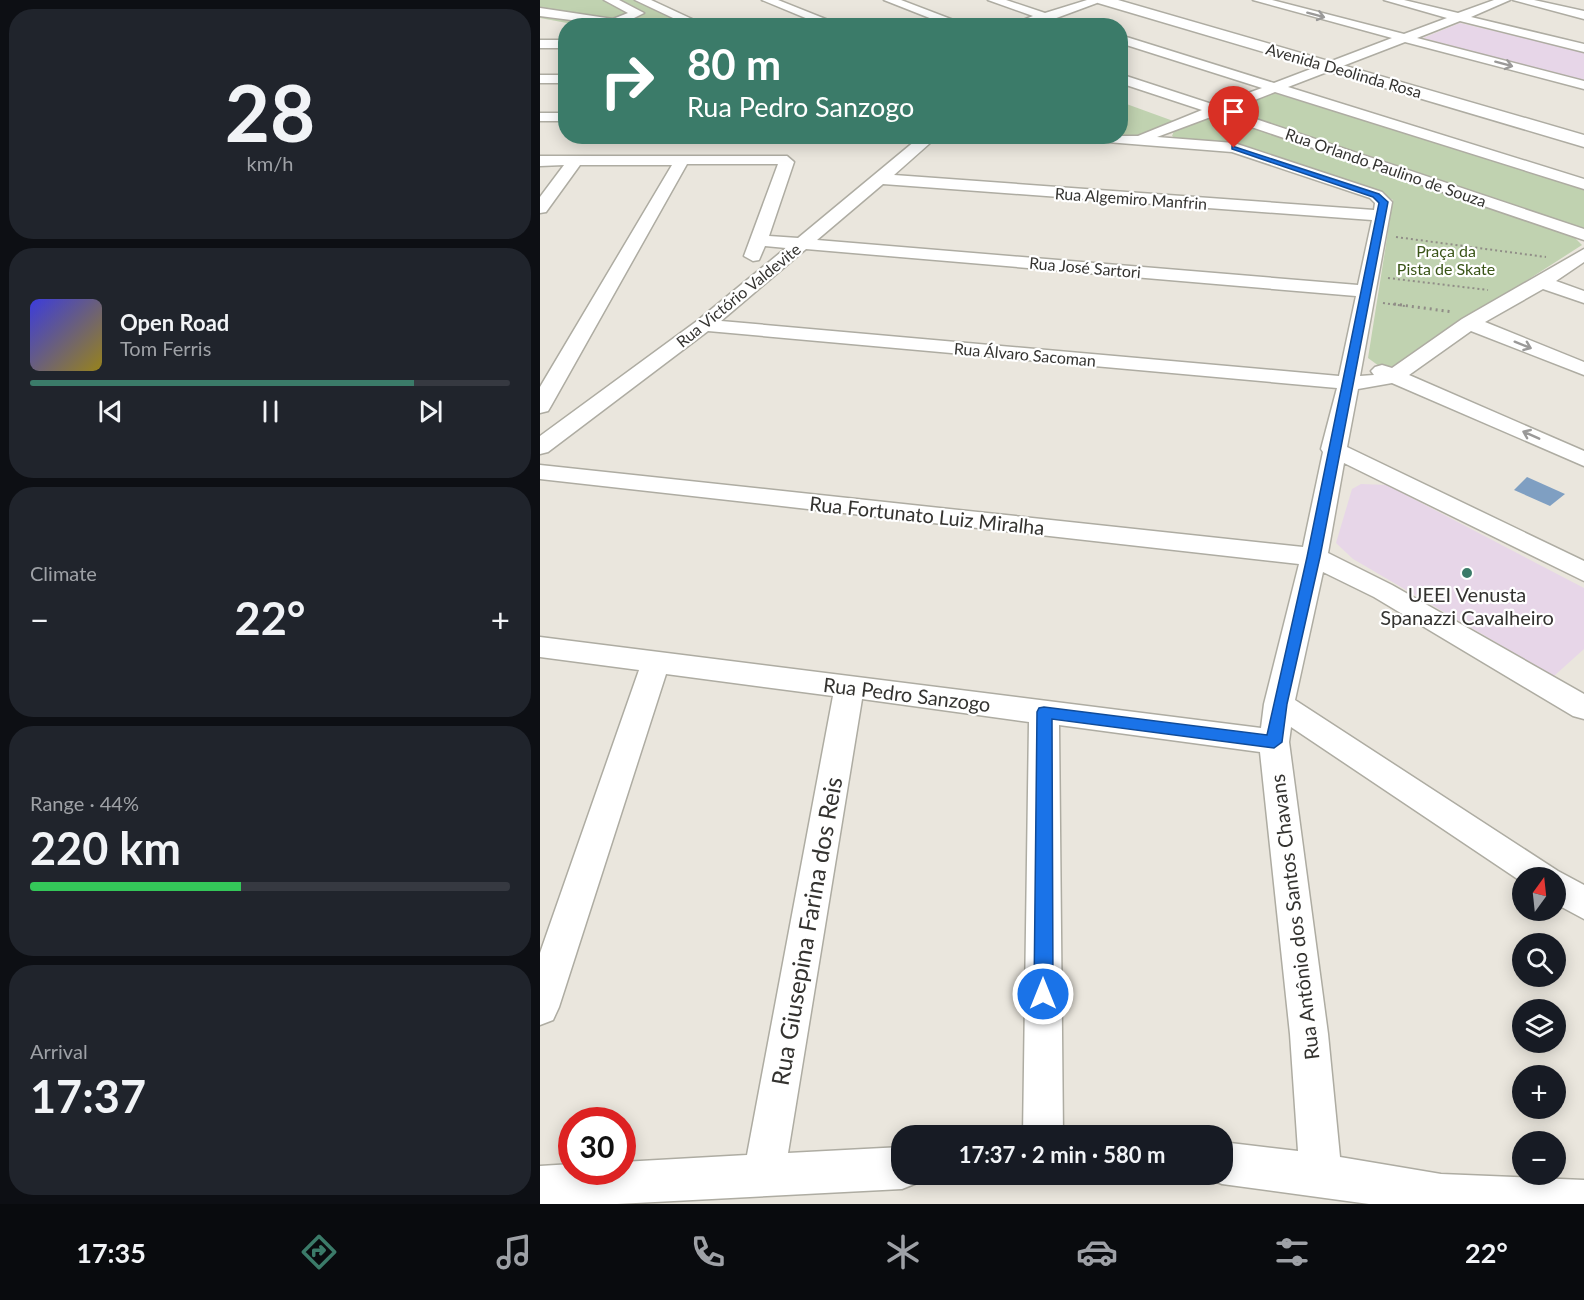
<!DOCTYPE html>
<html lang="en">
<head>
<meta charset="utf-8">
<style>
	body { margin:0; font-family:Lato,sans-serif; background:#20242c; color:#f1f3f6; height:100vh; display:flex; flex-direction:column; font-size:22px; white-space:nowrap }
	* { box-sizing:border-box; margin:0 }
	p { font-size:20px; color:#9ea1a6 }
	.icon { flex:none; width:33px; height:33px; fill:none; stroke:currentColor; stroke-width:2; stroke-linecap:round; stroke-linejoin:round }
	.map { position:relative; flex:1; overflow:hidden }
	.drawer { display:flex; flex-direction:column; gap:9px; padding:9px; background:#0d0f14; width:540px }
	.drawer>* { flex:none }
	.hud { position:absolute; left:18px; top:18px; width:570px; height:126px; border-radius:24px; box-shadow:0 3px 15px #0003; background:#3b7b69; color:#fff; overflow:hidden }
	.needle { width:39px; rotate:15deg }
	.tools { position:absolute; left:972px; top:867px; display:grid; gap:12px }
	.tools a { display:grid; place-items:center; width:54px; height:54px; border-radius:50%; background:#171b24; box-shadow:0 3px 15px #0003; font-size:30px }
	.speed { position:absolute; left:18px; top:1107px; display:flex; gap:12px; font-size:30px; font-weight:700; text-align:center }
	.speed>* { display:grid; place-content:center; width:78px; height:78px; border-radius:50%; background:#171b24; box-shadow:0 3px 15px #0003; line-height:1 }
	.speed .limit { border:9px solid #d22; background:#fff; color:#111 }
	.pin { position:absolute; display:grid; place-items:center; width:51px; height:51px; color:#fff; margin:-62px -26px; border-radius:50% 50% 50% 0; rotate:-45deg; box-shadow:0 0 6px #0007 }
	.pin .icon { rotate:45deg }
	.me { position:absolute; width:66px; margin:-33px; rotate:0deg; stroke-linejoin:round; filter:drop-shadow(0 0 4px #0008) }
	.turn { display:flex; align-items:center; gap:21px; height:126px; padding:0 30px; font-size:27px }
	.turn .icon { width:78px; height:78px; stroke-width:2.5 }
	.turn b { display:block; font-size:42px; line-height:51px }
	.big { font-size:45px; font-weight:700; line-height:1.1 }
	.drawer .tile { flex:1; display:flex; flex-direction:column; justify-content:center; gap:9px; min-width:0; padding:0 21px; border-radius:24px; background:#20242c }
	.drawer .dial { align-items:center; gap:0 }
	.dial b { font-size:78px; line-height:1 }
	.song { display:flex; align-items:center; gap:18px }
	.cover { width:72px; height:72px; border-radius:9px; background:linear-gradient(135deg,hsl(240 70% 55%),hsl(50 70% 35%)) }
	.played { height:6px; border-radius:3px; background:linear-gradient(90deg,#3b7b69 80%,#363941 80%) }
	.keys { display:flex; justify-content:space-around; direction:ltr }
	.heat { display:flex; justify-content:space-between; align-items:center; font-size:33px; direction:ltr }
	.charge { height:9px; border-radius:4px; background:linear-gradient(90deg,#34c759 44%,#363941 0) }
	.trip { position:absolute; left:351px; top:1125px; width:342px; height:60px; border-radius:24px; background:#171b24; box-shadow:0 3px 15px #0003; font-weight:700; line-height:60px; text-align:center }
	.tab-bar { display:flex; height:96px; justify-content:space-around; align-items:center; background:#090b0e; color:#9ea1a6 }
	.tab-bar .icon { width:42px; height:42px }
	.tab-bar .current { color:#3b7b69 }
	.tab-bar b { font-size:27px; color:#f1f3f6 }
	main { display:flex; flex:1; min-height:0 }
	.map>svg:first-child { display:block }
	.education { fill:#e7d6e8 }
	.green { fill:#c0d2b0 }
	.water { fill:#7f9fc2 }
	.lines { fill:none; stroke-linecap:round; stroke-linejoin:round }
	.street-casing { stroke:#aeaca2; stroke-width:3 }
	.secondary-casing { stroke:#aeaca2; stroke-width:3 }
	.path-far1 { stroke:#908d87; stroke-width:2; stroke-dasharray:2 3; stroke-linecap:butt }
	.path { stroke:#908d87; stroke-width:3; stroke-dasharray:2 4; stroke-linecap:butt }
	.street { fill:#fff; fill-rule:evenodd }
	.secondary { fill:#fff; fill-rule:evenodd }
	.oneway { stroke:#9a9998 }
	.route { fill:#1a73e8; stroke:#114b97; stroke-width:1.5 }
	.poi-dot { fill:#3b7b69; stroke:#fff; stroke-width:2 }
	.labels { text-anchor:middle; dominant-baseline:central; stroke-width:4.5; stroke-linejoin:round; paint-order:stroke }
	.far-street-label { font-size:16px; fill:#343330; stroke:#fff }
	.far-park-label { font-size:16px; fill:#3a5518; stroke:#fff }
	.street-label { font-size:20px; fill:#343330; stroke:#fff }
	.poi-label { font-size:20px; fill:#343330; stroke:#fff }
	.near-street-label { font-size:24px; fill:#343330; stroke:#fff }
</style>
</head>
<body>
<main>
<section class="drawer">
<div class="tile dial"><b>28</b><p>km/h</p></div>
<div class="tile">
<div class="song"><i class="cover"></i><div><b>Open Road</b><p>Tom Ferris</p></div></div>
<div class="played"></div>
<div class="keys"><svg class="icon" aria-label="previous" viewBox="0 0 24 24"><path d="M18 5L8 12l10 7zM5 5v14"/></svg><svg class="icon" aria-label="pause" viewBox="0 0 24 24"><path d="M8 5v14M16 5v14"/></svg><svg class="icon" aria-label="next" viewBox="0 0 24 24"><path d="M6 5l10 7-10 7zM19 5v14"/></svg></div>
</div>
<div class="tile"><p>Climate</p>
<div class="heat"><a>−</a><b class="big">22°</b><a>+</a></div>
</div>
<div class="tile"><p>Range · 44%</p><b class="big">220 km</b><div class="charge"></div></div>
<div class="tile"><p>Arrival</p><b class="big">17:37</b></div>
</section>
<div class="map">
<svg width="1044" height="1204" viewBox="0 0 1044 1204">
	<rect width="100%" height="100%" fill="#eae6dd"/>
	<path class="education" d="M920,23L1044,52V81L883,38Z
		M821,484L847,485L1044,588V649L1014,676L813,559L796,543L812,489Z"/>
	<path class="green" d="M0,0H96L155,25H38L0,18Z
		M734,93L1044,188V232L691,111Z
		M581,102L636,122L597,137L581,135Z
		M668,117L685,118L1034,237L1042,245L854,366H839L828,358L853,200L844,195L696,146L638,140L632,136L634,131Z"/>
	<path class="water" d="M987,477L1025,494L1010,506L974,490Z"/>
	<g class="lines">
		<g class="street-casing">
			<path id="street" d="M64,0H79L104,13L78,26L0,16V8L73,19L88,13Z
				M95,0H111L167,26H150Z
				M222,0H238L303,26H285Z
				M344,0H361L429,26H410Z
				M448,0H466L505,13L547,0H565L511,20L488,26H468L493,16Z
				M713,0H732L864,34L907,18L844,0H864L918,13L954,0H970L931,17L1044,44V52L920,21L877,38L1044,81V89L865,42L748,87L1044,179V189L735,92L689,110L1044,229V240L676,115L617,137L694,143L842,192L852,202L820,376L834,375L831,371L835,367L842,365L852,368L922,319L1044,249V262L1016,281L1044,291V303L1003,289L945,322L1044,362V375L931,331L869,375L1044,451V466L852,383L818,389L807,447L1044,561V581L804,463L788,553L852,585L1044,694V719L1033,716L834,597L783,572L755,700L1018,871L1044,885V919L1016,904V878H982V882L751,727L749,742L788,1034L800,1157L901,1174L1044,1180V1204H829L682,1184L667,1178L666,1174H682V1142L758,1151L750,1034L720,752L519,725L523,1136H483L489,722L322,699L248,1153L362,1147V1174H380L377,1183L362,1189L77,1204H0V1166L32,1164V1172H82V1162L207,1155L293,696L126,674L19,1007L13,1020L0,1025V953L99,670L0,657V637L721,728L724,704L759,564L0,479V465L763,547L783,452L781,449L797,388L168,331L8,452L0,454V436L157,321L246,248L225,246L219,260L213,261L204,256L238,164H147L11,406L8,411L0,413V387L132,165H40L6,212L0,213V197L24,165L0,166V156H247L254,162L229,236L258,238L381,136H398L354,175L834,210L835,203L830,198L692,152L542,140L535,136H598L662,110L580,83V74L675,105L722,88L580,43V35L734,83L852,38ZM343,184L832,220L818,285L277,240ZM266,249L816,296L799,376L181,321Z
				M973,0H994L1044,11V19Z
				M0,40H26V48H0Z
				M0,75H26V83H0Z
				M0,113H26V121H0Z"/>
		</g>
		<g class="secondary-casing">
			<path id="secondary" d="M556,0H578L1044,135V147L558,3Z"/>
		</g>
		<path class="path-far1" d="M856,237L1006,257
			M848,278L948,290
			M843,303L865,306"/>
		<path class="path" d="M854,304L913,312"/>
		<use href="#street" class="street"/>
		<use href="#secondary" class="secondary"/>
	</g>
	<defs><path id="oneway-shaft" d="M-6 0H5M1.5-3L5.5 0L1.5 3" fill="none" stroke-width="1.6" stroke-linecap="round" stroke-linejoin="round" transform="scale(1.5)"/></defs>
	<g class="oneway">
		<use href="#oneway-shaft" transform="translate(776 15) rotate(15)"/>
		<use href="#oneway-shaft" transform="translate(964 64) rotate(15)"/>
		<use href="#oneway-shaft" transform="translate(983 345) rotate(22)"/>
		<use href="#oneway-shaft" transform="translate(991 435) rotate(-156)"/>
	</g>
	<path class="route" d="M692,146L839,194L848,202L780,557L747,704L742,742L734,748L512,719L513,994L510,1001L503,1003L497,1001L494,994L497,712L499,708L504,707L727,735L767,557L839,203L833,197L692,149Z"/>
	<circle class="poi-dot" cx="927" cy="573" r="6"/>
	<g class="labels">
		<g class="far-street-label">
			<text transform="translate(804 70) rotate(16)">Avenida Deolinda Rosa</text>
			<text transform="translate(846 167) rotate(19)">Rua Orlando Paulino de Souza</text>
			<text transform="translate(591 198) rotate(4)">Rua Algemiro Manfrin</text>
			<text transform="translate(545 267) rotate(5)">Rua José Sartori</text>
			<text transform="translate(198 295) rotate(-39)">Rua Victório Valdevite</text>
			<text transform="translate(485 354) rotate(5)">Rua Álvaro Sacoman</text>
		</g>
		<g class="far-park-label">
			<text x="906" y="250">Praça da<tspan x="906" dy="18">Pista de Skate</tspan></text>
		</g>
		<g class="street-label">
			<text transform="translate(387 515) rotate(6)">Rua Fortunato Luiz Miralha</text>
			<text transform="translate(367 694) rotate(7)">Rua Pedro Sanzogo</text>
			<text transform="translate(754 917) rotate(-97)">Rua Antônio dos Santos Chavans</text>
		</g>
		<g class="poi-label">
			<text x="927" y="594">UEEI Venusta<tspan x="927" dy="23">Spanazzi Cavalheiro</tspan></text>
		</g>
		<g class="near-street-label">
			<text transform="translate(266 931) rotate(-80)">Rua Giusepina Farina dos Reis</text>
		</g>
	</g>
</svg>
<div class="tools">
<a><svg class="needle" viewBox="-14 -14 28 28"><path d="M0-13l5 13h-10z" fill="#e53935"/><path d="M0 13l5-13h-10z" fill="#9ea1a6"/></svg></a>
<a><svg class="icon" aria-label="search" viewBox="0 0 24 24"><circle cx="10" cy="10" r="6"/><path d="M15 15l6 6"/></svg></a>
<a><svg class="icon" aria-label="layers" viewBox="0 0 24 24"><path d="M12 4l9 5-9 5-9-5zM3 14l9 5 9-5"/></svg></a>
<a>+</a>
<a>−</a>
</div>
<div class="speed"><div class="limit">30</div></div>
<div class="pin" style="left:694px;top:148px;background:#d93025"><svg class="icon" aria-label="arrive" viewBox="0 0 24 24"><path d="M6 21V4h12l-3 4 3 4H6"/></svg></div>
<svg class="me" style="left:503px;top:994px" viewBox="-20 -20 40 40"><circle r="17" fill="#1a73e8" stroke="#fff" stroke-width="3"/><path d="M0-11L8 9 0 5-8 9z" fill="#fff"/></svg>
<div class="trip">17:37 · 2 min · 580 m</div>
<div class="hud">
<div class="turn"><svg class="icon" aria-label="right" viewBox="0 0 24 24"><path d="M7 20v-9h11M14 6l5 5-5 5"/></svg><div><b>80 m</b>Rua Pedro Sanzogo</div></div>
</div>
</div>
</main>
<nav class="tab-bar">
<b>17:35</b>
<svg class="icon current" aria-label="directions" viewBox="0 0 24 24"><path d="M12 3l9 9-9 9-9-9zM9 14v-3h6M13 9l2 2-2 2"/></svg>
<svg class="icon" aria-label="music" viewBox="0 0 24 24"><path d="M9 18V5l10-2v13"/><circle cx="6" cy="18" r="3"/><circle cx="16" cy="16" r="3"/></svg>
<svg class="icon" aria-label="phone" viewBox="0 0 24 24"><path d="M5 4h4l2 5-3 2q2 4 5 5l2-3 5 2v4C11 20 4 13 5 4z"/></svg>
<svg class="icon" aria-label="climate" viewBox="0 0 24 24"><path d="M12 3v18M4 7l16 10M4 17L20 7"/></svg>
<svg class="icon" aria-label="car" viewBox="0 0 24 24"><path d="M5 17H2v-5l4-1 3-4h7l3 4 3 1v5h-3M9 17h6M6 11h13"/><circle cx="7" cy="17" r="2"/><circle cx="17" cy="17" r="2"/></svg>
<svg class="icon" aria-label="filters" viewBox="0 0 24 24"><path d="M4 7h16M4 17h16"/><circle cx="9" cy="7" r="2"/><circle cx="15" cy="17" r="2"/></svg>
<b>22°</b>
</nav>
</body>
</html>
